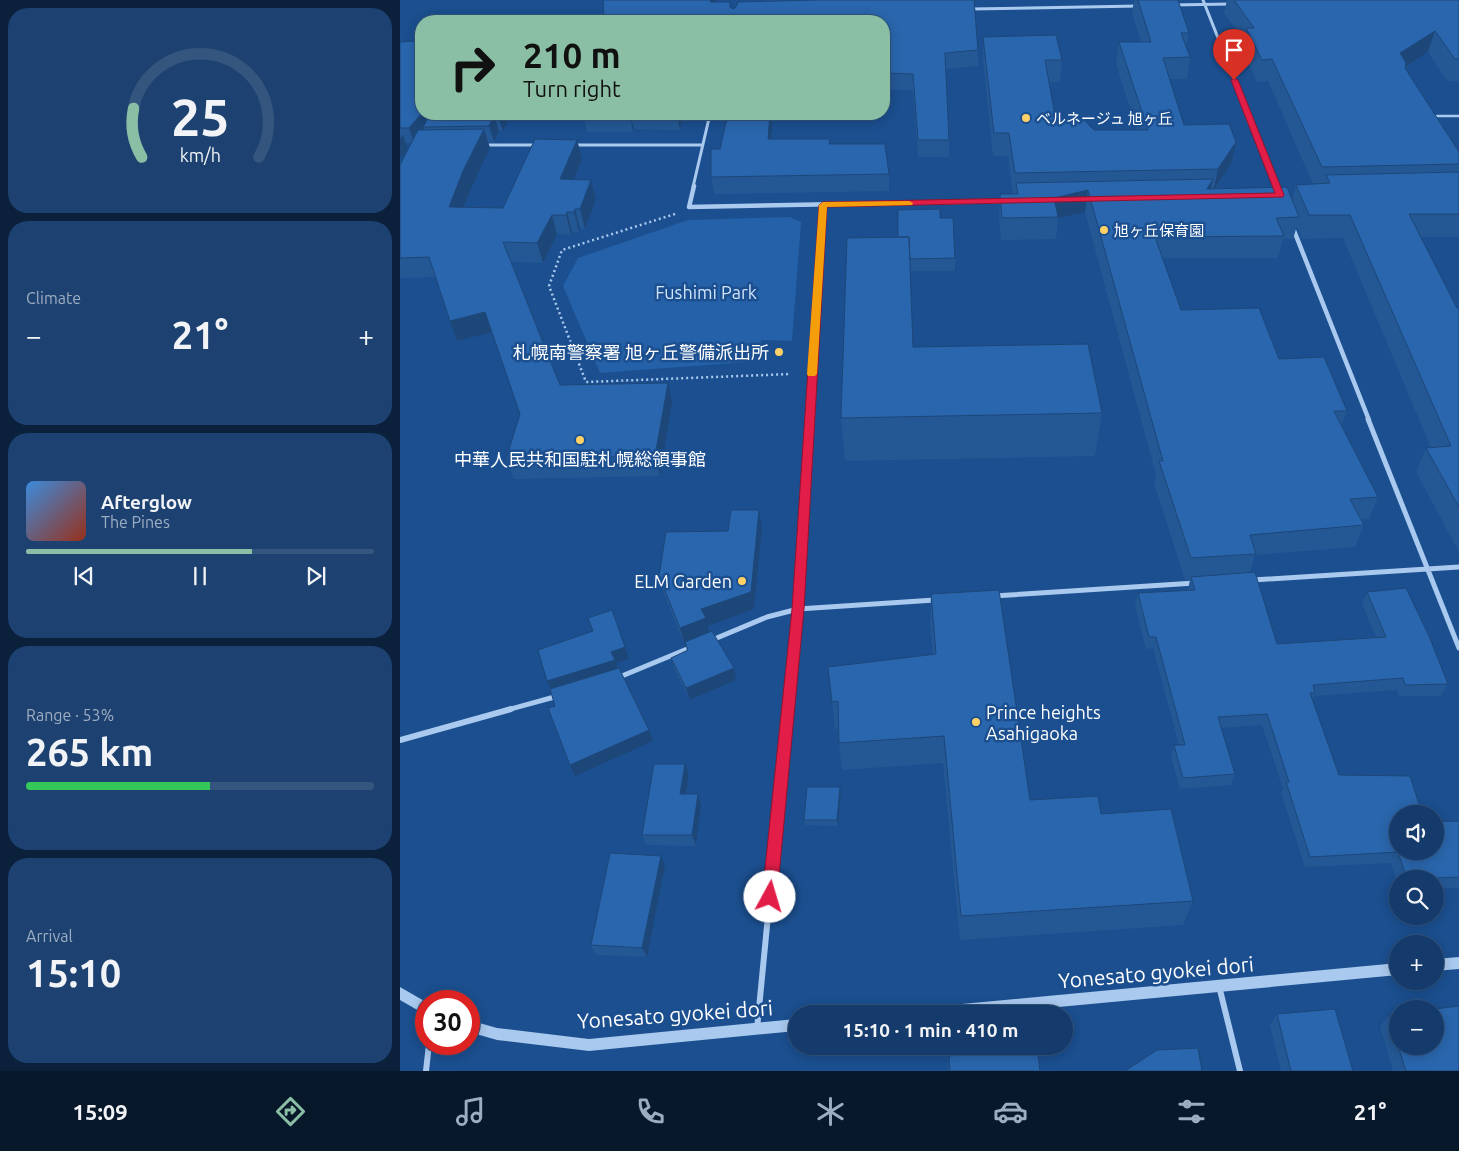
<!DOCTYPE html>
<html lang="en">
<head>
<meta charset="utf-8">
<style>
	body { margin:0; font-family:Ubuntu,"Noto Sans JP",sans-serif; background:#1d4271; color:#f1f3f6; height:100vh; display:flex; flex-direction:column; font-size:19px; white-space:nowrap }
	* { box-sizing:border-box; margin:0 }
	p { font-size:16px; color:#9dadc1 }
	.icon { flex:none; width:28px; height:28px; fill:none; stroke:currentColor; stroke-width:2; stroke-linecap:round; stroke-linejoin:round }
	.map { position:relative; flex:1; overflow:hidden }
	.sheet { display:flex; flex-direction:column; gap:8px; padding:8px; background:#0b203b; width:400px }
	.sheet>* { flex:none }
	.top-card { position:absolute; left:15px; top:15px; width:475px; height:105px; border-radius:20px; box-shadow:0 2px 12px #0003,0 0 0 1px #33557e; background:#8abfa5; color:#111; overflow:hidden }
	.tools { position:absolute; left:989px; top:805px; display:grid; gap:10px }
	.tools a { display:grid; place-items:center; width:55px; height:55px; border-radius:50%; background:#143b6b; box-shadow:0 2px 12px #0003,0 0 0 1px #33557e; font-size:25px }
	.speed { position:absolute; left:15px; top:990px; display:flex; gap:10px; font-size:25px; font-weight:700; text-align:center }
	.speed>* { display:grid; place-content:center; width:65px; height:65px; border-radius:50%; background:#143b6b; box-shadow:0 2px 12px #0003,0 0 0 1px #33557e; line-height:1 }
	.speed .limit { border:8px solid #d22; background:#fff; color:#111 }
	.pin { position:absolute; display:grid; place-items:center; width:42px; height:42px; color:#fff; margin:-51px -21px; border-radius:50% 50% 50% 0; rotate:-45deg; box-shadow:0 0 5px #0007 }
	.pin .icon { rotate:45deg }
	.me { position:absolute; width:55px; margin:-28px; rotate:6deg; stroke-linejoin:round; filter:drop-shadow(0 0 4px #0008) }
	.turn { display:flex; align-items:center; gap:18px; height:105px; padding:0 25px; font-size:22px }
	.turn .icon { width:65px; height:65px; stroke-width:2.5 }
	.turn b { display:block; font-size:35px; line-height:42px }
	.big { font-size:38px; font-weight:700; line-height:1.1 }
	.sheet .widget { flex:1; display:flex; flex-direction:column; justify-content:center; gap:8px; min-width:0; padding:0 18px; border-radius:20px; background:#1d4271 }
	.sheet .dial { align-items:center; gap:0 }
	.dial svg { height:130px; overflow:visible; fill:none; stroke:#33557e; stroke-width:7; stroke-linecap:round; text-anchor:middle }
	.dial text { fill:#f1f3f6; stroke:none }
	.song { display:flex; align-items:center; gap:15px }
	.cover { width:60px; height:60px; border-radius:8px; background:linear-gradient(135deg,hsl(210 70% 55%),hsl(10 70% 35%)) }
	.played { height:5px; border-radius:2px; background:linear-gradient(90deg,#8abfa5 65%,#33557e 65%) }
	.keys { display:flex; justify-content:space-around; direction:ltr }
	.heat { display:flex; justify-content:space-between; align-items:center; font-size:28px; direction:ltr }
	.charge { height:8px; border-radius:4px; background:linear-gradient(90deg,#34c759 53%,#33557e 0) }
	.trip { position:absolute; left:388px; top:1005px; width:285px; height:50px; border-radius:25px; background:#143b6b; box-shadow:0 2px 12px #0003,0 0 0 1px #33557e; font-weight:700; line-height:50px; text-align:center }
	.menu { display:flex; height:80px; justify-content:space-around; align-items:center; background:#08182b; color:#9dadc1 }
	.menu .icon { width:35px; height:35px }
	.menu .current { color:#8abfa5 }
	.menu b { font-size:22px; color:#f1f3f6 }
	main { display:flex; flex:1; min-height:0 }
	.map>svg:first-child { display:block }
	.green { fill:#2461a8 }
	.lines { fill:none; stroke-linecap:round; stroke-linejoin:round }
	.path { stroke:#a9c9ee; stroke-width:2.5; stroke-dasharray:2 3; stroke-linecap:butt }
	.service { stroke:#a9c9ee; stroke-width:2.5 }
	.minor-far3 { stroke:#a9c9ee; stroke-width:3 }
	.minor-far2 { stroke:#a9c9ee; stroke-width:4.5 }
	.minor-far1 { stroke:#a9c9ee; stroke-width:5 }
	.minor { stroke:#a9c9ee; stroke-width:6 }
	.tertiary { fill:#a9c9ee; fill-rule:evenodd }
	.wall { fill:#245895; fill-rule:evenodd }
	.shaded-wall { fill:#1d4779 }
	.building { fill:#2a66ad; stroke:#1d4779 }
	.route { fill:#e11d48; stroke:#92132f }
	.slow { fill:#f59e0b }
	.poi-dot { fill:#ffd166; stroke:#1b4f8f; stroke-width:2 }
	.labels { text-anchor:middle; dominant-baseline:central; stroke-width:5; stroke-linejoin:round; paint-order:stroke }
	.far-poi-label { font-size:15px; fill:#fff; stroke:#1b4f8f; text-anchor:start }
	.park-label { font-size:18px; fill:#cfe3fa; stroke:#1b4f8f }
	.poi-label { font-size:18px; fill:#fff; stroke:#1b4f8f; text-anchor:end }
	.near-street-label { font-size:21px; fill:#fff; stroke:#1b4f8f }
</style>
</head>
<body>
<main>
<section class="sheet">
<div class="widget dial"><svg viewBox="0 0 100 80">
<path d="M14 69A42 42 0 1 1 86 69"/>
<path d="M14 69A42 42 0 0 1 9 39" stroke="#8abfa5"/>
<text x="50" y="56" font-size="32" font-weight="700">25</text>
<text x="50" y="72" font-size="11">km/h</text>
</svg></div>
<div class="widget"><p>Climate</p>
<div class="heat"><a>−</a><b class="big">21°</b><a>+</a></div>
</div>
<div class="widget">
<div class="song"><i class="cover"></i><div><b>Afterglow</b><p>The Pines</p></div></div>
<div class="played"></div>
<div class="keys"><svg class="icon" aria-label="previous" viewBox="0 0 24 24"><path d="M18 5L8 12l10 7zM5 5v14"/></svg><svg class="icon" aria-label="pause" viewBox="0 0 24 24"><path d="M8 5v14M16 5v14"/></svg><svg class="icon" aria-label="next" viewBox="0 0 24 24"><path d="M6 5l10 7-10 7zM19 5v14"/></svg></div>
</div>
<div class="widget"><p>Range · 53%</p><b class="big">265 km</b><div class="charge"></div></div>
<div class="widget"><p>Arrival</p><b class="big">15:10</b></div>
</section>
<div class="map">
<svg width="1059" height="1071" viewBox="0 0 1059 1071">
	<rect width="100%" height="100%" fill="#1b4f8f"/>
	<path class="green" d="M390,217L401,222L392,341L361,340L360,361L200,373L163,286L178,258L288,220Z"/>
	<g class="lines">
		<path class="path" d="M275,214L162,250L149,286L186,382L391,374"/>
		<path class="service" d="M1037,116H1059"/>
		<path class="minor-far3" d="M803,0L877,187
			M772,5L831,4
			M570,9L739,6
			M83,145H139
			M173,145H302
			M293,187L310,114"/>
		<path class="minor-far2" d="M294,186L289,207L606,201
			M876,186L879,193
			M893,228L969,420
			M410,420L423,205"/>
		<path class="minor-far1" d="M968,419L1059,648
			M853,580L1059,567
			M593,596L795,583
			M312,640L367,617L398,609L535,600
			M217,678L292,647
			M107,710L158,696
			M388,710L398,609L410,419"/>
		<path class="minor" d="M0,740L111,709
			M819,986L840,1071
			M357,1029L388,709
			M26,1071L29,1044"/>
		<path class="tertiary" d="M1059,957V969L1035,971V959Z
			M998,963V975L585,1014H513L515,1010L519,1008Z
			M0,987L26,1002V1015L0,1000Z
			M396,1019V1031L189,1051L97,1040L69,1032V1020L97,1028L189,1039Z"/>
	</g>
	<path class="wall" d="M203,0H317L316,2L333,9L366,1V0H574L578,50V66L546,69L549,140V157H518L513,90H484V21L204,18Z
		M734,0H738L789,33L786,47L790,57L787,79H770L784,125L836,142L831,164L816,189L892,200L896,185L913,184L868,81L857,82L842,50L844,41L824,13L827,0H1059V81H1047L1028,52L1005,68L1059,152V237H1020L1057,308H1059V552L1016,472L1026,448H1031L943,238L902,239L897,226L893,239H883L878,258H762L781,310L879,359L947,411L941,426L978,497L969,519H961L964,525L955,547L855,555L850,573L877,644L976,637L962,604L967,592L1048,684L1041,696H999L997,690L914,696L912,700L939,775L998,851L1059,821V888H1042L1035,899V879H998V883L991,863L905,867L881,793L883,789L862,725L821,728L835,774L831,785L780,789L771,757L774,745H779L753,648L746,649L735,605L738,593L788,590V589L790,580H785L754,483L756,475L685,212L658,218L656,239L601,240L599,216L600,194H613L608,156H593L583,58V37L662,60L660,82H649L656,121L694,130H737L716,64L719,42H741L732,13Z
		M0,42L21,114H111L103,131H99L94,142H88L90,148L70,191L63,208H103L177,140L182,159L173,180L196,200L185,229H180L179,232H172L171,235L157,234L143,263L111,262L160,385L272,403L260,476L114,479L106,459L120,414L92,332L57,341L36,277L0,278V165L7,151L0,159ZM6,143H11L8,150Z
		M184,114H284L280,130L234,129L233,132H187L183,115Z
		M373,114L371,139L430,144L489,174V191L314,194L311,177L320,149Z
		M540,218L555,258V271H510L513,347L702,413L695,456L445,461L441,418L498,237Z
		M362,528L354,609L308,626L310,632L336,680L290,700L274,669L271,658L287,651L286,645L285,646L264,594L259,576L328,531Z
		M531,594L630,800L701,814L793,901L783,925L560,940L543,763L442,770L439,743L438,729H435L428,667L533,655L530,622Z
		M285,764L289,775L286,794L301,805L296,846L246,845L242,835Z
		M440,787L441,792L438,826L405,825L404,820Z
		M265,866L247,957L196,955L191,945Z
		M877,1014L953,1071H881L870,1025Z
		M998,1014V1046H1035L1059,1071H993L980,1026L989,1015Z
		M549,1056L640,1071H548Z"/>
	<path class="shaded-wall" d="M311,0H317L312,17L310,2Z
		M1035,31L1028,52L993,75L1000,53Z
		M21,66V99L14,93Z
		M21,114H29L32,122L23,127L24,131L14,143L9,128Z
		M99,114H111L103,131L98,116Z
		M230,114L234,129L233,132L230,116Z
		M277,114H284L280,130Z
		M370,114H373L370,156L368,139Z
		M94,116L99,131L94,142L89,126Z
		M84,129L90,148L70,191L56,227L49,207L63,171Z
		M3,135L8,150L0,159V138Z
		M177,140L182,159L166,199L160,179Z
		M836,142L831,164L813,192L818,169Z
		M813,179L808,200L807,189Z
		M191,180L196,200L185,229L180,209Z
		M688,190L685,212L658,218L654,198Z
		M175,209L180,229L179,232L174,212Z
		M167,212L172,232L171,235L166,215Z
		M152,215L157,234L143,263L137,243Z
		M85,312L92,332L57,341L50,321Z
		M268,383L272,403L260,476L255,456Z
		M359,510L362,528L354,609L308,626L310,635L285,642L286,645L285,646L280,628L301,609Z
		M225,647L229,659L216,663L219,672L152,692L147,681L211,652Z
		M334,668L336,680L290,700L286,688Z
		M249,730L253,741L175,776L170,765Z
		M285,764L289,775L284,805L280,794Z
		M440,787L441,792L438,826L437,820Z
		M298,794L301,805L296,846L292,835Z
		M261,856L265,866L247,957L242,948Z"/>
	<path class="building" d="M203,0H311L310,2H330V7L333,9L336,7L338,2L418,0H574L578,50L545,53L549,140H518L513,74L484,73V21H172L204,18Z
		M738,0H778L789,33H781L790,57L763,58L784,125L829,124L836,142L818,169L615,173L609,133H594L583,37L656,35L662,60H645L656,121L683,119L694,130H748L719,42H751Z
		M834,0H1059V59H1055L1035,31L1000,53L1006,63L1005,68L1059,152V164L922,167L872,59L862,60L846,28H854Z
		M21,32V66L14,93H21V114L9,128H0V42L16,41Z
		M30,114H99L98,116H94L89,126L23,127Z
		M184,114H230V116L183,115Z
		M328,114H370L368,139H430L429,144H485L489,174L311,177V149H320Z
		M84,129L63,171L49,207L103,208L135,139L177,140L160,179L191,180L180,209H175L174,212H167L166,215H152L137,243L103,242L160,385L268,383L255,456L106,459L120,414L85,312L50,321L29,257L0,258V165L18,130Z
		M1059,172V214H1009L1057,308H1059V507L1026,448L1051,446L950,215H909L896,185L930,183L926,175Z
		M813,179L807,189L887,187L899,217L876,218L884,236L755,237L781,310L859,308L879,359L924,357L947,411H934L978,497L950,499L964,525L850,535L856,554L791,558L759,461H763L688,190L654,198L658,217L602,218L600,194H618L616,183Z
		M540,209V218H553L555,258L510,259L509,237H498V210Z
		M509,237L513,347L688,344L702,413L441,418L447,238Z
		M331,510H359L351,592L301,609L306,618L280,628L259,576L266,532L328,531Z
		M855,572L877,644L986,637L967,592L1006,588L1029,636L1048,684L1005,685L1003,678L913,685L915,693H910L939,775L1010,776L1022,814H998V851H1035V822L1059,821V877L1038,878L1042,889H1035V879H1007L998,852L910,857L886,782H889L867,714L818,717L835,774L783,778L774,745H785L756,637H749L738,593L795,590L791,577Z
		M599,590L630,800L698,796L701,814L771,809L793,901L561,916L544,736L439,743L438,701L432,702L428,667L536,654L531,594Z
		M212,610L225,647L211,652L215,660L147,681L138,650L193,631L188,618Z
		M312,631L334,668L286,688L271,658L288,650L285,642Z
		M219,668L249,730L170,765L148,708L155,706L150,689Z
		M254,764H285L280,794H298L292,835H242Z
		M407,787H440L437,820H404Z
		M210,853L261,856L242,948L191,945Z
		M1059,1006V1071H1006L998,1046H1035V1009Z
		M935,1009L953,1071H891L877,1014Z
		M998,1014V1044L989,1015Z
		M637,1048L640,1071H550L549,1056Z
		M798,1048L802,1071H725L757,1050Z"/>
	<path class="route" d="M834,78L838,80L884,195L883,197L427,207L404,609L377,897L375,902L370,904L364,902L362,897L392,609L419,205L423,202L875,193L831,80Z"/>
	<path class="slow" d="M509,201L513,203L512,205L427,207L417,374L415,376H408L407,374L419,205L423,202Z"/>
	<g class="poi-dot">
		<circle cx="626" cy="118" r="5"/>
		<circle cx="704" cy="230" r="5"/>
		<circle cx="379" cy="352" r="5"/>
		<circle cx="180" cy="440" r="5"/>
		<circle cx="342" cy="581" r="5"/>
		<circle cx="576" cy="722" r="5"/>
	</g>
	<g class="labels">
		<g class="far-poi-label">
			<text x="636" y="118">ベルネージュ 旭ヶ丘</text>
			<text x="714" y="230">旭ヶ丘保育園</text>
		</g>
		<g class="park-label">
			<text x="306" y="292">Fushimi Park</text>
		</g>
		<g class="poi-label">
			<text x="369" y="352">札幌南警察署 旭ヶ丘警備派出所</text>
			<text x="180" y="459" text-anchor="middle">中華人民共和国駐札幌総領事館</text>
			<text x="332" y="581">ELM Garden</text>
			<text x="586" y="712" text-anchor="start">Prince heights<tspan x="586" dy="21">Asahigaoka</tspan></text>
		</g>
		<g class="near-street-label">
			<text transform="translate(756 972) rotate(-5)">Yonesato gyokei dori</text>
			<text transform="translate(275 1014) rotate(-4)">Yonesato gyokei dori</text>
		</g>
	</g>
</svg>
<div class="tools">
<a><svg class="icon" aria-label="sound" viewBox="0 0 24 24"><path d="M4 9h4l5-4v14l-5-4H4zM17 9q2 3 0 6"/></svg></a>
<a><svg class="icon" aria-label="search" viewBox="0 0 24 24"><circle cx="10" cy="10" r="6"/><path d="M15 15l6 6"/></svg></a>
<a>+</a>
<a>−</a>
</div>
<div class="speed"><div class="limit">30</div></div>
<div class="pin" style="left:834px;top:80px;background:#d93025"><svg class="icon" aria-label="arrive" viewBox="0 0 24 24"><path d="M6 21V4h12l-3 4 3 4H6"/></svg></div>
<svg class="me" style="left:370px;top:897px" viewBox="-20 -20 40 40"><circle r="19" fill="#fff"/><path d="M0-13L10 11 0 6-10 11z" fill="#e11d48"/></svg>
<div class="trip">15:10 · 1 min · 410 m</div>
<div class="top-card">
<div class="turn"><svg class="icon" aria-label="right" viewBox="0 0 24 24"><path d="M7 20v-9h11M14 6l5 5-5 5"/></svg><div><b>210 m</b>Turn right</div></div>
</div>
</div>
</main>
<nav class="menu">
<b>15:09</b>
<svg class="icon current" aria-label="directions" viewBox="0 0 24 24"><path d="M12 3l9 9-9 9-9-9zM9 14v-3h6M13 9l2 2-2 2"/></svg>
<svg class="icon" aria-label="music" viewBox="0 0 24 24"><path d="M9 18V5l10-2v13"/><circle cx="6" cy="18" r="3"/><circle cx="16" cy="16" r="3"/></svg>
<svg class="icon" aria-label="phone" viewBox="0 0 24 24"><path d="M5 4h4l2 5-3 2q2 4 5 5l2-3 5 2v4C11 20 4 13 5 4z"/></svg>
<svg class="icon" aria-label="climate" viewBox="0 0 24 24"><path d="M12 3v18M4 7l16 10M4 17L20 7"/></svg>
<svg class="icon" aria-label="car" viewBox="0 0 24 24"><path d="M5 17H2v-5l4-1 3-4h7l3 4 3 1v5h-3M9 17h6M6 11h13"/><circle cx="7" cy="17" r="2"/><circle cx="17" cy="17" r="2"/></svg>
<svg class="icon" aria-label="filters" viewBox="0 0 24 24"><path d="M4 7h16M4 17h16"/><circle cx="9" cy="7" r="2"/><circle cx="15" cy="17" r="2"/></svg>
<b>21°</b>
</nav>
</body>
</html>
